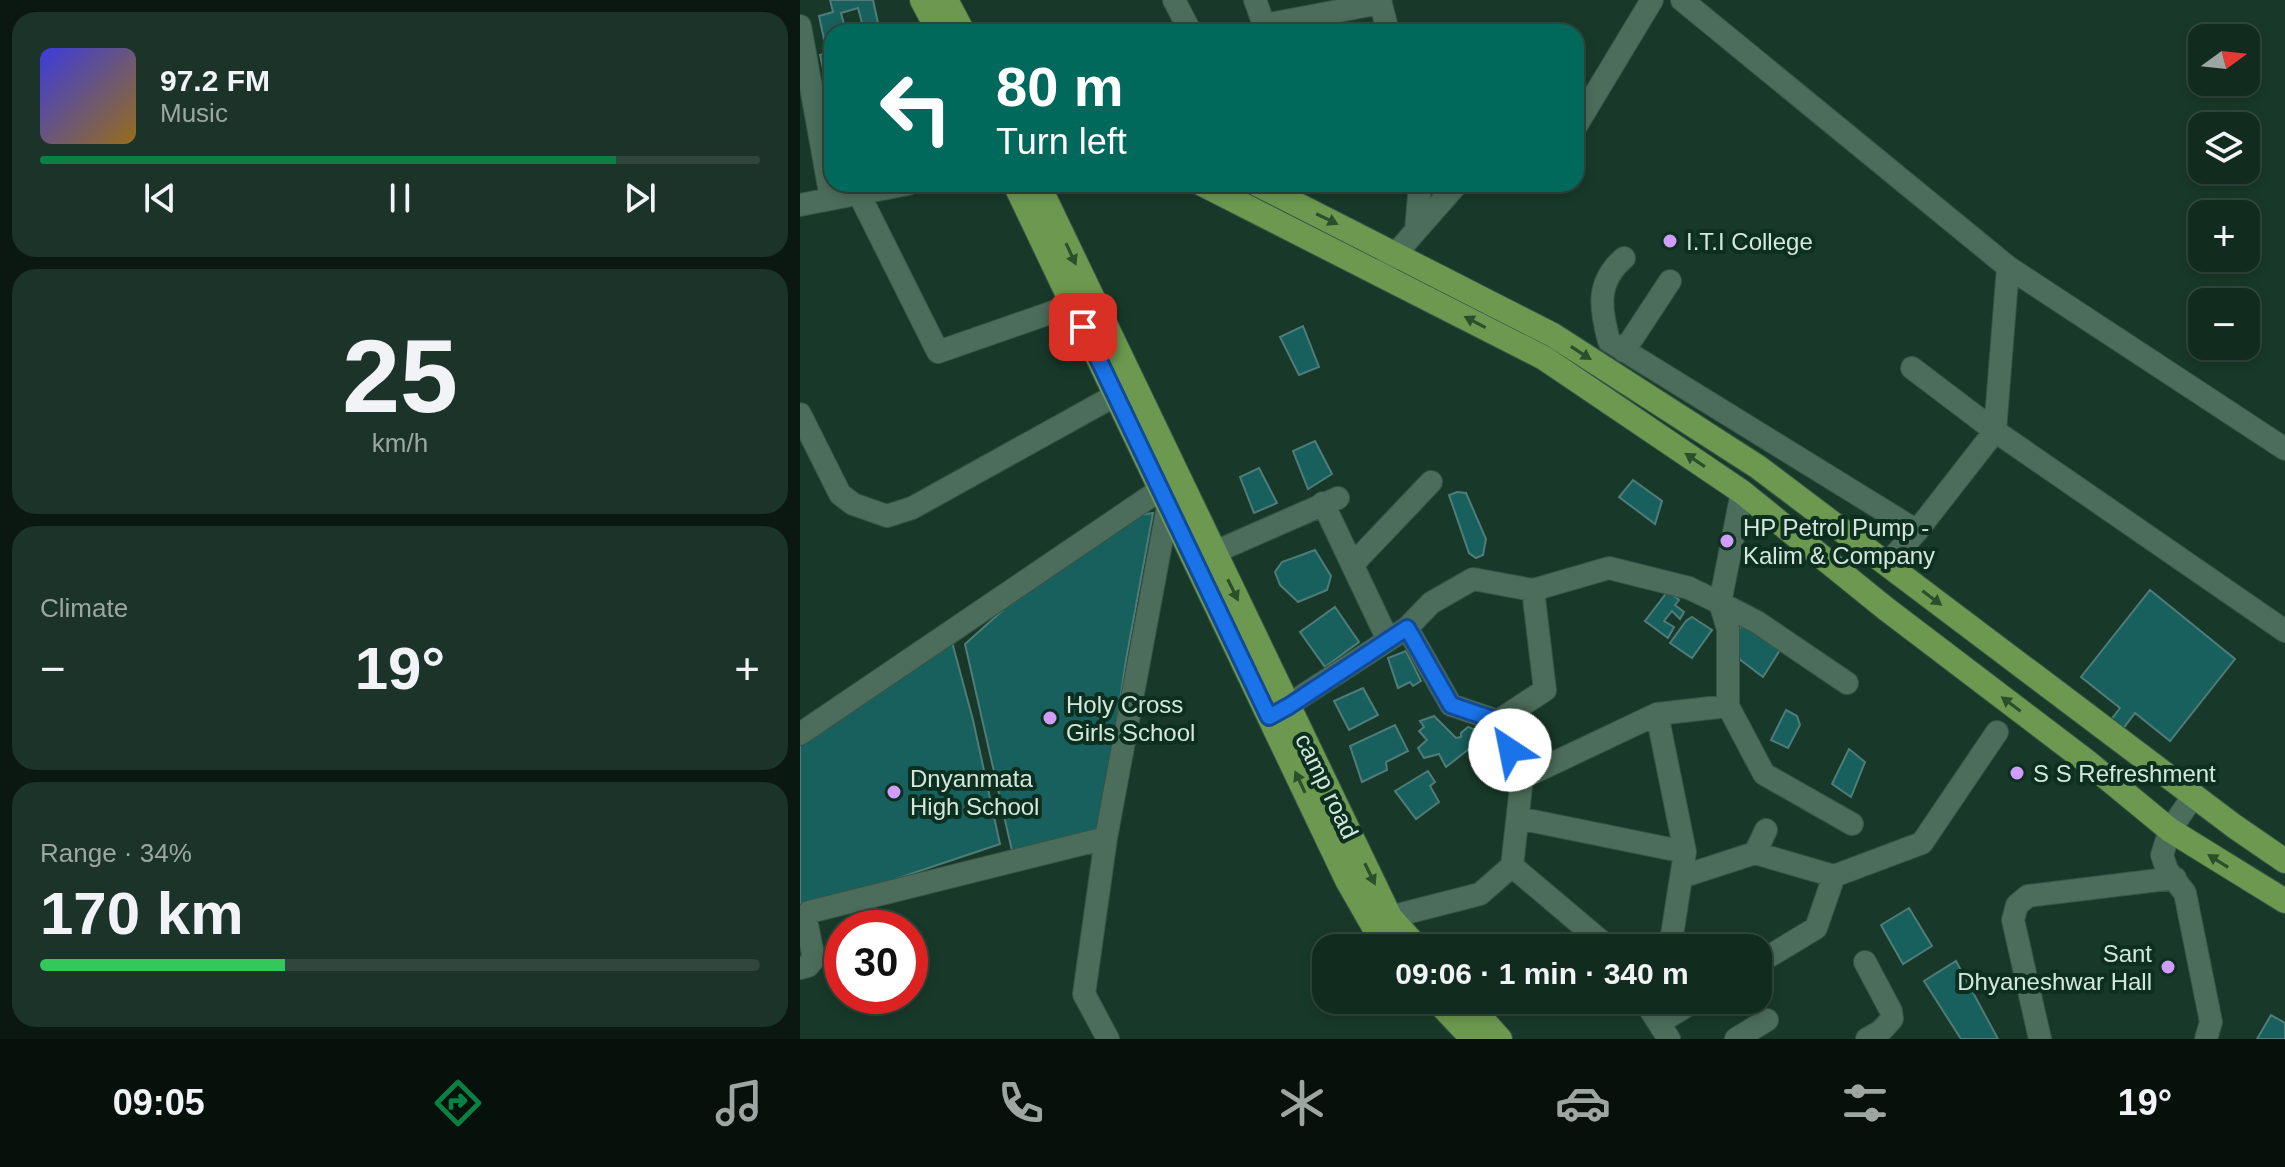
<!DOCTYPE html>
<html lang="en">
<head>
<meta charset="utf-8">
<style>
	body { margin:0; font-family:Helvetica,sans-serif; background:#1b3328; color:#f1f3f6; height:100vh; display:flex; flex-direction:column; font-size:30px; white-space:nowrap }
	* { box-sizing:border-box; margin:0 }
	p { font-size:26px; color:#9ca7a4 }
	.icon { flex:none; width:44px; height:44px; fill:none; stroke:currentColor; stroke-width:2; stroke-linecap:round; stroke-linejoin:round }
	.map { position:relative; flex:1; overflow:hidden }
	.drawer { display:flex; flex-direction:column; gap:12px; padding:12px; background:#0a1811; width:800px }
	.drawer>* { flex:none }
	.guide { position:absolute; left:24px; top:24px; width:760px; height:168px; border-radius:24px; box-shadow:0 4px 12px #0003,0 0 0 2px #31473d; background:#00695c; color:#fff; overflow:hidden }
	.needle { width:52px; rotate:75deg }
	.controls { position:absolute; left:1388px; top:24px; display:grid; gap:16px }
	.controls a { display:grid; place-items:center; width:72px; height:72px; border-radius:16px; background:#122b1f; box-shadow:0 4px 12px #0003,0 0 0 2px #31473d; font-size:40px }
	.speed { position:absolute; left:24px; top:910px; display:flex; gap:16px; font-size:40px; font-weight:700; text-align:center }
	.speed>* { display:grid; place-content:center; width:104px; height:104px; border-radius:50%; background:#122b1f; box-shadow:0 4px 12px #0003,0 0 0 2px #31473d; line-height:1 }
	.speed .limit { border:12px solid #d22; background:#fff; color:#111 }
	.pin { position:absolute; display:grid; place-items:center; width:68px; height:68px; color:#fff; margin:-34px; border-radius:16px; box-shadow:0 4px 12px #0006 }
	.me { position:absolute; width:88px; margin:-44px; rotate:326deg; stroke-linejoin:round; filter:drop-shadow(0 0 6px #0008) }
	.turn { display:flex; align-items:center; gap:28px; height:168px; padding:0 40px; font-size:36px }
	.turn .icon { width:104px; height:104px; stroke-width:2.5 }
	.turn b { display:block; font-size:56px; line-height:68px }
	.big { font-size:60px; font-weight:800; line-height:1.1 }
	.drawer .tile { flex:1; display:flex; flex-direction:column; justify-content:center; gap:12px; min-width:0; padding:0 28px; border-radius:24px; background:#1b3328 }
	.drawer .dial { align-items:center; gap:0 }
	.dial b { font-size:104px; line-height:1 }
	.song { display:flex; align-items:center; gap:24px }
	.cover { width:96px; height:96px; border-radius:12px; background:linear-gradient(135deg,hsl(240 70% 55%),hsl(40 70% 35%)) }
	.played { height:8px; border-radius:4px; background:linear-gradient(90deg,#0b8043 80%,#31473d 80%) }
	.keys { display:flex; justify-content:space-around; direction:ltr }
	.heat { display:flex; justify-content:space-between; align-items:center; font-size:44px; direction:ltr }
	.charge { height:12px; border-radius:6px; background:linear-gradient(90deg,#34c759 34%,#31473d 0) }
	.trip { position:absolute; left:512px; top:934px; width:460px; height:80px; border-radius:24px; background:#122b1f; box-shadow:0 4px 12px #0003,0 0 0 2px #31473d; font-weight:800; line-height:80px; text-align:center }
	.tab-bar { display:flex; height:128px; justify-content:space-around; align-items:center; background:#07110c; color:#9ca7a4 }
	.tab-bar .icon { width:56px; height:56px }
	.tab-bar .selected { color:#0b8043 }
	.tab-bar b { font-size:36px; color:#f1f3f6 }
	main { display:flex; flex:1; min-height:0 }
	.map>svg:first-child { display:block }
	.building { fill:#18605d; stroke:#507c78; stroke-width:2; fill-rule:evenodd }
	.lines { fill:none; stroke-linecap:round; stroke-linejoin:round }
	.minor-casing { stroke:#375446; stroke-width:24 }
	.major-casing { stroke:#375446; stroke-width:26 }
	.minor { stroke:#4c6d5b; stroke-width:22 }
	.major { stroke:#6c994f; stroke-width:24 }
	.oneway { fill:#2a4f2d }
	.route-casing { stroke:#114b97; stroke-width:20 }
	.route { stroke:#1a73e8; stroke-width:14 }
	.poi-dot { fill:#d19dfd; stroke:#0d2f1f; stroke-width:3 }
	.labels { text-anchor:middle; dominant-baseline:central; stroke-width:8; stroke-linejoin:round; paint-order:stroke }
	.poi-label { font-size:24px; fill:#d4e7dc; stroke:#0d2f1f; text-anchor:start }
	.street-label { font-size:24px; fill:#d4e7dc; stroke:#0d2f1f }
</style>
</head>
<body>
<main>
<section class="drawer">
<div class="tile">
<div class="song"><i class="cover"></i><div><b>97.2 FM</b><p>Music</p></div></div>
<div class="played"></div>
<div class="keys"><svg class="icon" aria-label="previous" viewBox="0 0 24 24"><path d="M18 5L8 12l10 7zM5 5v14"/></svg><svg class="icon" aria-label="pause" viewBox="0 0 24 24"><path d="M8 5v14M16 5v14"/></svg><svg class="icon" aria-label="next" viewBox="0 0 24 24"><path d="M6 5l10 7-10 7zM19 5v14"/></svg></div>
</div>
<div class="tile dial"><b>25</b><p>km/h</p></div>
<div class="tile"><p>Climate</p>
<div class="heat"><a>−</a><b class="big">19°</b><a>+</a></div>
</div>
<div class="tile"><p>Range · 34%</p><b class="big">170 km</b><div class="charge"></div></div>
</section>
<div class="map">
<svg width="1485" height="1039" viewBox="0 0 1485 1039">
	<rect width="100%" height="100%" fill="#183929"/>
	<path class="building" d="M30,0H73L80,32H32V108L20,55L27,53L19,16L33,12ZM58,8L62,23L45,28L41,13Z
		M503,326L519,367L499,375L480,337Z
		M515,441L532,474L508,489L493,451Z
		M459,468L477,503L454,513L440,477Z
		M833,480L862,501L855,524L819,497Z
		M657,492L666,493L686,539L683,555L676,558L669,553L649,495Z
		M353,513L326,660L299,840L212,851L165,644L230,586L332,516Z
		M515,550L531,576L527,590L498,602L480,585L475,572L482,562Z
		M1350,590L1435,659L1370,741L1335,713L1322,730L1310,721L1320,708L1281,677Z
		M868,591L879,600L875,605L884,612L880,619L872,611L864,621L874,627L868,638L845,621Z
		M535,607L559,642L525,667L500,632Z
		M892,617L912,630L892,658L870,643L886,621Z
		M943,622L980,650L963,677L934,655L935,636Z
		M152,642L173,720L200,844L0,911V740Z
		M606,651L621,681L613,686L610,682L598,688L588,658Z
		M563,688L578,715L549,730L534,701Z
		M986,710L997,716L1000,725L988,748L971,740Z
		M634,716L656,738L661,737V733L668,727L688,734L646,767L639,754L624,758L618,748L627,740L619,731L624,727L620,721Z
		M595,725L608,751L586,762L587,770L562,782L550,746Z
		M1049,749L1065,762L1051,797L1032,784Z
		M628,771L635,782L630,786L639,802L616,819L595,791Z
		M1109,908L1132,946L1103,964L1081,925Z
		M1156,961L1198,1039H1161L1124,981Z
		M1471,1015L1485,1023V1039H1457Z"/>
	<g class="lines">
		<g class="minor-casing">
			<path id="minor" d="M374,0L389,29L388,32
				M455,0L464,25L581,3
				M580,0L588,32
				M882,0L1208,267
				M0,26L31,198
				M776,126L852,0
				M59,194L138,352L273,305
				M0,205L108,184
				M616,230L620,184
				M824,258C796,282 800,308 809,341L1117,531
				M585,266L657,184
				M824,351L870,281
				M1112,368L1195,431L1485,631
				M0,414L40,494L53,504L87,516L112,508L316,395
				M942,492L920,603L957,622L1047,683
				M523,503L588,640
				M415,552L538,498
				M553,564L631,482
				M1087,564L1117,531L1195,431L1208,267L1485,449
				M607,628L651,705L698,721L745,690L733,590
				M476,713L607,628L631,603L673,579L733,590L809,568L889,588L920,603L928,629V706L964,774L1052,824
				M857,714L885,852L870,948
				M0,734L373,481
				M722,778L857,714L928,706
				M1394,795L1370,830L1362,855L1367,870L1385,893L1411,1022L1406,1039
				M718,818L885,852
				M955,853L966,830
				M712,866L809,948
				M881,877L955,853L1034,876L1122,843L1197,732
				M590,917L680,894L712,866L722,778L698,721
				M1065,962L1091,1011L1092,1019L1081,1031L1067,1039
				M958,963L1016,928L1034,876
				M0,968L8,966L14,959L6,920L9,912L306,838
				M844,1000L869,1039
				M859,1023L896,1000
				M308,1039L284,994L306,838L368,506L375,502
				M936,1039L967,1020
				M1240,1039L1213,920L1217,905L1228,896L1375,878"/>
		</g>
		<g class="major-casing">
			<path id="major" d="M122,0L139,32
				M146,0L163,32
				M215,184L547,880L575,929L591,948
				M238,184L590,917L618,948
				M402,184L744,358L942,492L1085,608L1285,760L1370,830L1485,901
				M457,184L753,335L958,467L1434,826L1485,861
				M636,1000L673,1039
				M665,1000L700,1039"/>
		</g>
		<use href="#minor" class="minor"/>
		<use href="#major" class="major"/>
	</g>
	<defs><path id="oneway-solid" d="M-6-.8H1V-3.2L6.5 0L1 3.2V.8H-6Z" transform="scale(2)"/></defs>
	<g class="oneway">
		<use href="#oneway-solid" transform="translate(527 219) rotate(26)"/>
		<use href="#oneway-solid" transform="translate(271 254) rotate(65)"/>
		<use href="#oneway-solid" transform="translate(675 322) rotate(-152)"/>
		<use href="#oneway-solid" transform="translate(781 353) rotate(33)"/>
		<use href="#oneway-solid" transform="translate(895 460) rotate(-146)"/>
		<use href="#oneway-solid" transform="translate(433 590) rotate(64)"/>
		<use href="#oneway-solid" transform="translate(1132 598) rotate(37)"/>
		<use href="#oneway-solid" transform="translate(1211 704) rotate(-143)"/>
		<use href="#oneway-solid" transform="translate(500 782) rotate(-115)"/>
		<use href="#oneway-solid" transform="translate(1418 861) rotate(-148)"/>
		<use href="#oneway-solid" transform="translate(570 874) rotate(64)"/>
	</g>
	<g class="lines">
		<g class="route-casing">
			<path id="route" d="M283,327L469,717L489,706L607,628L651,705L698,721L710,750"/>
		</g>
		<use href="#route" class="route"/>
	</g>
	<g class="poi-dot">
		<circle cx="870" cy="241" r="8"/>
		<circle cx="927" cy="541" r="8"/>
		<circle cx="250" cy="718" r="8"/>
		<circle cx="1217" cy="773" r="8"/>
		<circle cx="94" cy="792" r="8"/>
		<circle cx="1368" cy="967" r="8"/>
	</g>
	<g class="labels">
		<g class="poi-label">
			<text x="886" y="241">I.T.I College</text>
			<text x="943" y="527">HP Petrol Pump -<tspan x="943" dy="28">Kalim &amp; Company</tspan></text>
			<text x="266" y="704">Holy Cross<tspan x="266" dy="28">Girls School</tspan></text>
			<text x="1233" y="773">S S Refreshment</text>
			<text x="110" y="778">Dnyanmata<tspan x="110" dy="28">High School</tspan></text>
			<text x="1352" y="953" text-anchor="end">Sant<tspan x="1352" dy="28">Dhyaneshwar Hall</tspan></text>
		</g>
		<g class="street-label">
			<text transform="translate(527 786) rotate(64)">camp road</text>
		</g>
	</g>
</svg>
<div class="controls">
<a><svg class="needle" viewBox="-14 -14 28 28"><path d="M0-13l5 13h-10z" fill="#e53935"/><path d="M0 13l5-13h-10z" fill="#9ca7a4"/></svg></a>
<a><svg class="icon" aria-label="layers" viewBox="0 0 24 24"><path d="M12 4l9 5-9 5-9-5zM3 14l9 5 9-5"/></svg></a>
<a>+</a>
<a>−</a>
</div>
<div class="speed"><div class="limit">30</div></div>
<div class="pin" style="left:283px;top:327px;background:#d93025"><svg class="icon" aria-label="arrive" viewBox="0 0 24 24"><path d="M6 21V4h12l-3 4 3 4H6"/></svg></div>
<svg class="me" style="left:710px;top:750px" viewBox="-20 -20 40 40"><circle r="19" fill="#fff"/><path d="M0-13L10 11 0 6-10 11z" fill="#1a73e8"/></svg>
<div class="trip">09:06 · 1 min · 340 m</div>
<div class="guide">
<div class="turn"><svg class="icon" aria-label="left" viewBox="0 0 24 24"><path d="M17 20v-9H6M10 6l-5 5 5 5"/></svg><div><b>80 m</b>Turn left</div></div>
</div>
</div>
</main>
<nav class="tab-bar">
<b>09:05</b>
<svg class="icon selected" aria-label="directions" viewBox="0 0 24 24"><path d="M12 3l9 9-9 9-9-9zM9 14v-3h6M13 9l2 2-2 2"/></svg>
<svg class="icon" aria-label="music" viewBox="0 0 24 24"><path d="M9 18V5l10-2v13"/><circle cx="6" cy="18" r="3"/><circle cx="16" cy="16" r="3"/></svg>
<svg class="icon" aria-label="phone" viewBox="0 0 24 24"><path d="M5 4h4l2 5-3 2q2 4 5 5l2-3 5 2v4C11 20 4 13 5 4z"/></svg>
<svg class="icon" aria-label="climate" viewBox="0 0 24 24"><path d="M12 3v18M4 7l16 10M4 17L20 7"/></svg>
<svg class="icon" aria-label="car" viewBox="0 0 24 24"><path d="M5 17H2v-5l4-1 3-4h7l3 4 3 1v5h-3M9 17h6M6 11h13"/><circle cx="7" cy="17" r="2"/><circle cx="17" cy="17" r="2"/></svg>
<svg class="icon" aria-label="filters" viewBox="0 0 24 24"><path d="M4 7h16M4 17h16"/><circle cx="9" cy="7" r="2"/><circle cx="15" cy="17" r="2"/></svg>
<b>19°</b>
</nav>
</body>
</html>
